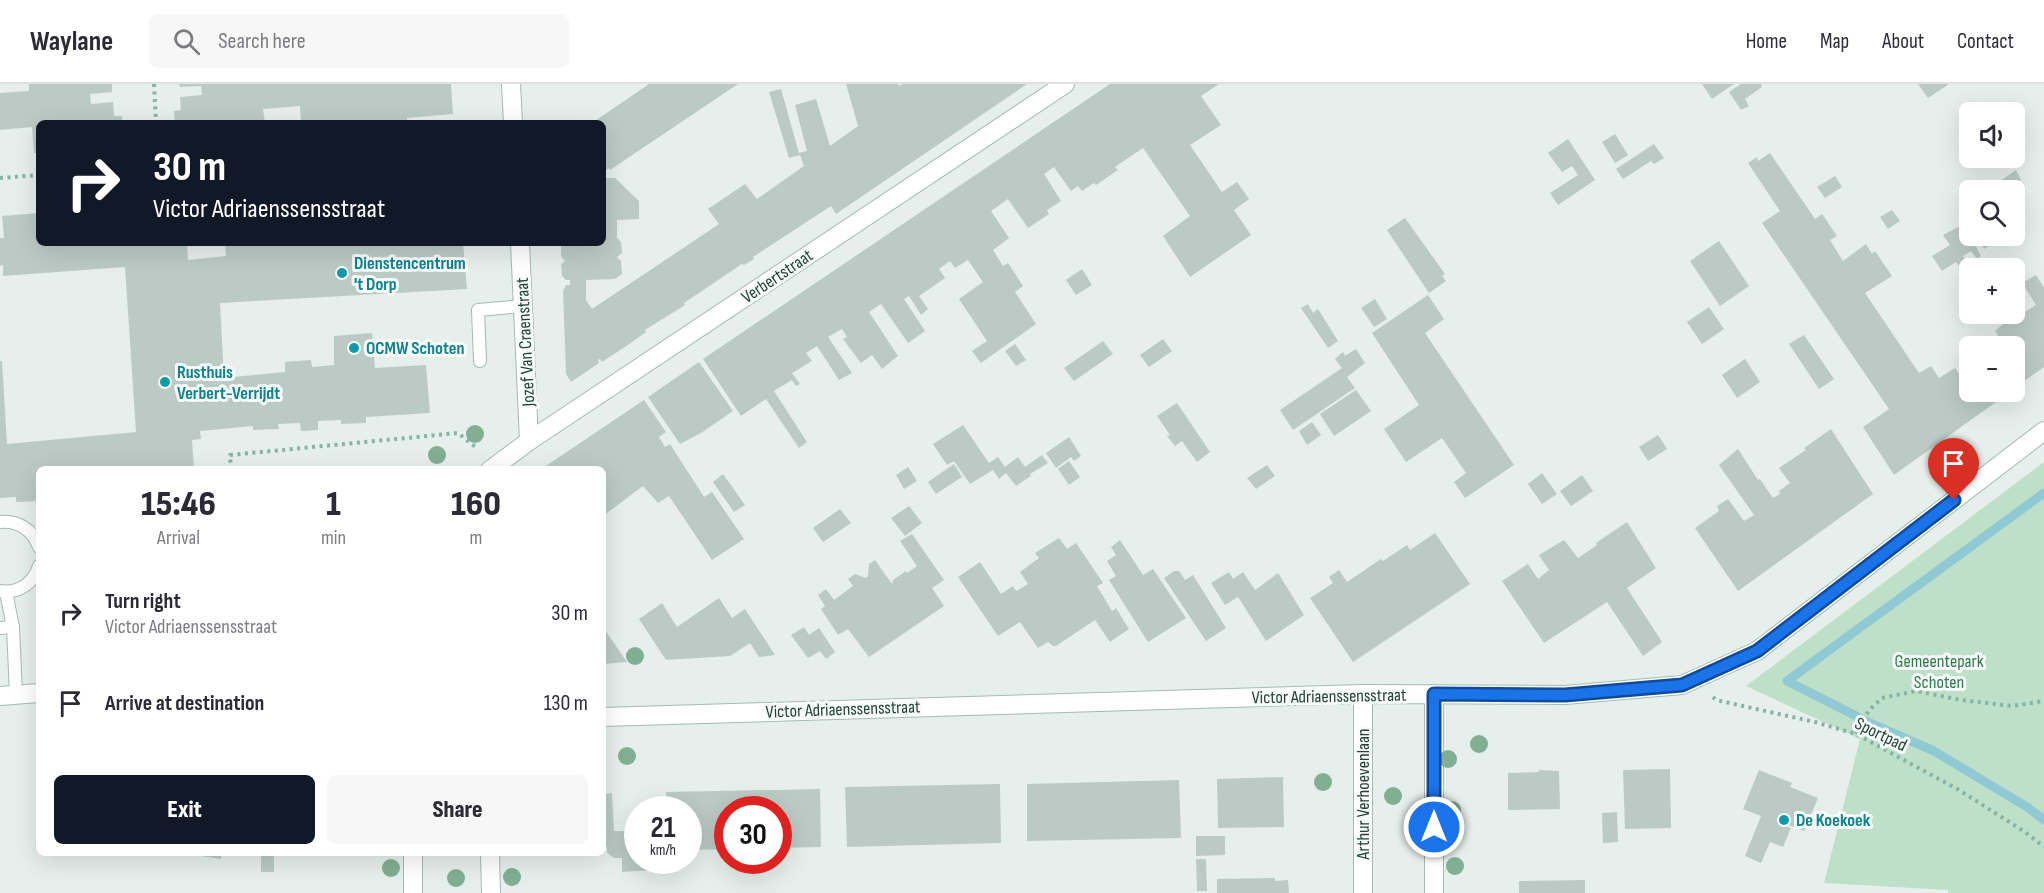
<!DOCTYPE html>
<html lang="en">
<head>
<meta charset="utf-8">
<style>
	:root { --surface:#fff; --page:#f7f7f7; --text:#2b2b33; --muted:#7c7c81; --line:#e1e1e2; --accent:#111827 }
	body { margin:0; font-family:"Sofia Sans Condensed",sans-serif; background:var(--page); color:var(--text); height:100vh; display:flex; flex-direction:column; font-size:22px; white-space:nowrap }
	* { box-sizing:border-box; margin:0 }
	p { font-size:20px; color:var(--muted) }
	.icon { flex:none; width:33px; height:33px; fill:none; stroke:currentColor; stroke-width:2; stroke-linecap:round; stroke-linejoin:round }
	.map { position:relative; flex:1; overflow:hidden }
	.panel { position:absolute; left:36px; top:382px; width:570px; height:390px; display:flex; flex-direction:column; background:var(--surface); border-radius:9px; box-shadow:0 6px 24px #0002 }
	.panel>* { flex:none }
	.banner { position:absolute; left:36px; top:36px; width:570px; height:126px; border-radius:9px; box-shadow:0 6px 24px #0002; background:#111827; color:#fff; overflow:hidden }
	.tools { position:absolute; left:1959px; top:18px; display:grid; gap:12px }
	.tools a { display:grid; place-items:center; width:66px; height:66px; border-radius:9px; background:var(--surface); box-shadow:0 6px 24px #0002; font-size:30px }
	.speed { position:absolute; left:624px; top:712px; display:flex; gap:12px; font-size:30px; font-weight:700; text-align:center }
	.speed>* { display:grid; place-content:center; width:78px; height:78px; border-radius:50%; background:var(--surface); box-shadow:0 6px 24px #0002; line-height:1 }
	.speed small { font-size:15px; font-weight:400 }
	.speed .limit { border:9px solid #d22; background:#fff; color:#111 }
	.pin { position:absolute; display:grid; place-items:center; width:51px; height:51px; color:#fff; margin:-62px -26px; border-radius:50% 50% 50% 0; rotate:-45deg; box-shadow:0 0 6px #0007 }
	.pin .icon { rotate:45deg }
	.me { position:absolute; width:66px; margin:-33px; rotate:0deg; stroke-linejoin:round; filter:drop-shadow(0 0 4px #0008) }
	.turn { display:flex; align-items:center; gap:21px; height:126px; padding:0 18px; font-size:27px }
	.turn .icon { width:78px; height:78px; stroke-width:2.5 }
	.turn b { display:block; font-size:42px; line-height:51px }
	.eta { display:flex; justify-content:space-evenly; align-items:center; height:102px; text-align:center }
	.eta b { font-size:36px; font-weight:800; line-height:42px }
	.primary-button { display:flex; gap:12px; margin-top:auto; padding:12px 18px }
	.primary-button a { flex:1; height:69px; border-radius:9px; background:var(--accent); color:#fff; font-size:24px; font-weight:800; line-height:69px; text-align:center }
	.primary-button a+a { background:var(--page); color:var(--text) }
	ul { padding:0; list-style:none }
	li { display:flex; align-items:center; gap:18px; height:90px; padding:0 18px }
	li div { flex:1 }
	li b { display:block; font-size:22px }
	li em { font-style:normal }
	header { display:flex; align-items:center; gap:36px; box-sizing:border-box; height:84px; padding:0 30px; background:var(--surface); border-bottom:2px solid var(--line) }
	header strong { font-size:28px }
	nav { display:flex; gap:33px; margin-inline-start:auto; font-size:21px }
	.search { width:420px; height:54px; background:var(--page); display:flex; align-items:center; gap:15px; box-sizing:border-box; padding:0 21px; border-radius:9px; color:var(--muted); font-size:22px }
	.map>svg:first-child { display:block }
</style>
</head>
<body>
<header>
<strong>Waylane</strong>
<div class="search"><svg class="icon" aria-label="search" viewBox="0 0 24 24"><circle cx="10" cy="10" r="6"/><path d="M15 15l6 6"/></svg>Search here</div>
<nav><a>Home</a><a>Map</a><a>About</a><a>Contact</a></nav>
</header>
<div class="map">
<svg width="2044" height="809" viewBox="0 0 2044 809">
	<rect width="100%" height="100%" fill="#e6efeb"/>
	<path fill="#bfe0c8" d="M2044,378V809H1948V806L1824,799L1860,655L1746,602Z"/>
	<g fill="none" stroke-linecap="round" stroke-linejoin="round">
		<path stroke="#8ec9d4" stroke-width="9" d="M2044,409L1787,597L1872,640L1934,667L2027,723L2044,736"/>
	</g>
	<g fill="#bbcac4">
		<path d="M29,0H112V8L90,10L91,20L113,18L114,32H122V39H39V69H34L32,43L0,46V9L29,7Z"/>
		<path d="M179,0H451L453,30L407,34V39H301L300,22L263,25L265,39H175L174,27L181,26L180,13L202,11L201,2L180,3Z"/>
		<path d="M649,0H738L610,86L609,84L603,88V39H592Z"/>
		<path d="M846,0H898L899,2L902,0H1027L836,130L831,122L753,173L754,175L744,181L742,180L684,219L685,221L645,246L646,248L628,261L602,278L600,275L598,276L599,279L571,298L566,290L563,207L566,201H570V196H566L562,192L561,180L565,177L561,172V161L562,159H603V94H615L639,117V135L617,136V154L621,158L622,169L617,173L621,177L622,190L615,195L586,196V216L592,225L719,140L708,125L745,100L757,115L804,82L800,71L789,74L769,8L781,5L799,69L807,67L795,21L816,15L830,62L858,42Z"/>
		<path d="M1110,0H1219L1201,12L1221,41L1190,61L1222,108L1237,98L1249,115L1234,126L1251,151L1190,193L1163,152L1190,132L1143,64L1115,83L1118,86L1096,101L1094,99L1082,107L1078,102L1071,107L1054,83L1044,90L1061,117L1047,126L1049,130L1028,144L1008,115L991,127L1009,154L993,166L1003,182L1008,179L1023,202L1015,208L1036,240L981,279L972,267L987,257L959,215L983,198L968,176L955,184L950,177L939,185L945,194L919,212L928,225L921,231L909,212L904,215L925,247L908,259L881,220L869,228L898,272L882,285L872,271L861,279L843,255L847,253L842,245L828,253L852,289L839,296L817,262L806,269L812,277L792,289L800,300L796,302L792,296L774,307L807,358L799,364L766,315L741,332L703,275Z"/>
		<path d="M1702,0H1734L1712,15Z"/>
		<path d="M1741,0H1761L1762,3L1745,15L1749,22L1741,26L1729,8Z"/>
		<path d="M1918,0H1949L1928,14Z"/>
		<path d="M1615,50L1628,71L1615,79L1602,58Z"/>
		<path d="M1568,55L1595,96L1558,121L1550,109L1578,91L1572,82L1562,88L1548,69Z"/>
		<path d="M1654,60L1664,74L1654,80L1651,77L1623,95L1616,85Z"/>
		<path d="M1770,69L1815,135L1822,130L1837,152L1830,156L1843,177L1866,160L1872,170L1875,167L1892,192L1865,209L1919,289L1931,282L1939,294L1955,284L1960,291L1970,284V308H2010L1894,391L1863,343L1889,325L1762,139L1780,127L1748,79L1757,73L1758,77Z"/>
		<path d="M2016,86L2021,96L2017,99L2025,110L2014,118V106H1987Z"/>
		<path d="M1835,92L1842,103L1825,114L1817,103Z"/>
		<path d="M1892,126L1900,137L1888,145L1880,133Z"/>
		<path d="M39,129V159H187L188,176L226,172L225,159H463L467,205L220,219L224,294L285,288V278L311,276L312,283L334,281V252L372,249L375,284L426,281L430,329L366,333V339L341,340V336L318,337V346L301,347L300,339L278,340L279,345L253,346V342L200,347L201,355L192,356L194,386H39V417L16,418V413L0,414V277H2L7,360L136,348L125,183L3,192V181L0,182V154H4L2,132Z"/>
		<path d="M1405,134L1445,190L1442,192L1446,197L1429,209L1387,146Z"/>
		<path d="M1964,140L1981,172L1977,175L1971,167L1963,172L1971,184L1970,190L1966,193L1956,178L1942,187L1932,172L1950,161L1943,151Z"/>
		<path d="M1977,152H2003L1984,165Z"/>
		<path d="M1719,157L1749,202L1720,222L1690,177Z"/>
		<path d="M1082,185L1092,201L1076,211L1066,196Z"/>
		<path d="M2036,191L2044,204V283L2014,304V262H1987L1998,251L1995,247L2003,240L2001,237L2012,230H2014L2019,224L2023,229L2036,221L2022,199Z"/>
		<path d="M1428,211L1444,235L1425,249L1514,381L1465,414L1454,398L1466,389L1442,354L1406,378L1384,345L1419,321L1372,249Z"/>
		<path d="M1375,215L1387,235L1374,243L1361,224Z"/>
		<path d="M1308,220L1313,229L1318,225L1338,257L1328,264L1301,224Z"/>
		<path d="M1709,223L1724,245L1702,260L1687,238Z"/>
		<path d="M1804,251L1834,295L1819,305L1789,260Z"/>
		<path d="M1163,255L1172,267L1149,283L1140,271Z"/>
		<path d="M1103,257L1113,270L1074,297L1064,284Z"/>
		<path d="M1015,260L1026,276L1016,282L1005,267Z"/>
		<path d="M1356,265L1365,279L1347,293L1355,304L1293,346L1280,326L1342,284L1335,275L1343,268L1345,272Z"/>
		<path d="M1745,275L1760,298L1737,314L1722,291Z"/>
		<path d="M699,278L733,327L701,349L680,360L648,313Z"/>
		<path d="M1356,306L1371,327L1334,352L1320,330Z"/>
		<path d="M644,316L666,348L659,353L665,363L670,360L704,413L712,408L744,455L712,476L669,412L658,419L643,402L603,432V386H540Z"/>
		<path d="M1177,319L1210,368L1197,378L1182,357L1175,362L1167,352L1170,351L1157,332Z"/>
		<path d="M1312,338L1321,351L1307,361L1299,347Z"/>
		<path d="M963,341L989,379L998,373L1005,383L1018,373L1025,383L1042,371L1048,379L1030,390L1031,392L1016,402L1006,389L999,395L993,386L970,400L954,377L947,381L933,360Z"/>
		<path d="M1831,345L1873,410L1738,507L1695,444L1719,427L1717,422L1728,415L1744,437L1754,431L1719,381L1738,365L1758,396L1760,395L1773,414L1780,410L1779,407L1790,399L1779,384L1806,366L1804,364Z"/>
		<path d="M1658,351L1667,365L1648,377L1639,363Z"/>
		<path d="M1069,353L1081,372L1074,377L1071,373L1056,384L1046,369Z"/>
		<path d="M1069,377L1080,393L1069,401L1058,385Z"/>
		<path d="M954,380L962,393L936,410L928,398Z"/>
		<path d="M1267,381L1275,392L1256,405L1247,394Z"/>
		<path d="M908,383L917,397L904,405L896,391Z"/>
		<path d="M1542,389L1557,410L1542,420L1528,400Z"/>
		<path d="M723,390L745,421L734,428L713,398Z"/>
		<path d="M1582,391L1593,407L1571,422L1560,407Z"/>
		<path d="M909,422L922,439L905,452L891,434Z"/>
		<path d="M840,425L851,439L823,458L813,444Z"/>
		<path d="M1627,438L1656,484L1627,504L1662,558L1643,572L1607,518L1544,559L1502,497L1528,480L1538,495L1549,486L1539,471L1564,456L1578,474L1597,461L1596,459Z"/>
		<path d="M1435,449L1470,500L1353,578L1310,514L1333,499L1329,493L1339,486L1347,498L1381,475L1383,477L1407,461L1410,466Z"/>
		<path d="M912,450L944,496L932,504L944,522L869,573L848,545L838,551L821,525L825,522L818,511L826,505L834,516L853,502L848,495L855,490L866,494L868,492L869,480L875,476L892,500L893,496L906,487L907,489L917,482L900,457Z"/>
		<path d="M1059,454L1067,465L1076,459L1103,499L1097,502L1112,527L1116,524L1129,545L1110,558L1095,536L1056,562H1053L1048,558L1038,564L1020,538L998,552L958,493L980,478L1001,510L1013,502L1016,507L1028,500L1020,488L1039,474L1035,469Z"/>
		<path d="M1120,456L1143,491L1153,485L1186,534L1148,558L1109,496L1116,492L1107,477L1116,471L1111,463Z"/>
		<path d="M1174,487H1179L1185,496L1193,491L1226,544L1206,557L1164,494Z"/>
		<path d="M1229,488L1233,495L1243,488L1255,506L1278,489L1304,531L1266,557L1238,513L1225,521L1211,499Z"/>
		<path d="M719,514L732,534L745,525L775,571L759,573L750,559L730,572L666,576L639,535L662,519L677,543Z"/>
		<path d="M603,543L627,578L603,580Z"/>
		<path d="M804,543L809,551L819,544L835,568L826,575L820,567L808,574L791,551Z"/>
		<path d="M1670,685L1671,744L1625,745L1623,686Z"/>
		<path d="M1539,686L1559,687L1560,725L1508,726V689L1539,688Z"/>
		<path d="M1759,686L1792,699L1790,703L1818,714L1804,747L1784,739L1783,741L1791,744L1783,763L1770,758L1761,779L1745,772L1761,732L1743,725Z"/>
		<path d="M1283,693L1284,743L1218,744L1217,695Z"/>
		<path d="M1179,696L1181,754L1027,757V700Z"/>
		<path d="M1000,700L1001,759L847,763L845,703Z"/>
		<path d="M820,705L821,763L778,764V726H728V765L688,766V726H667L666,708Z"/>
		<path d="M612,709L614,747H626L630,751L631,758L638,757V777H655V786L622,788V774H614L607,769V763H603V710Z"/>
		<path d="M1617,728L1618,758L1603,759L1602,729Z"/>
		<path d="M1196,752H1225V771L1196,772Z"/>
		<path d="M188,770H221V775Z"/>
		<rect x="261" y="770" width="13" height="18"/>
		<path d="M1196,775H1206L1207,807H1197Z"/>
		<path d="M1275,794V797L1288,796L1289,809H1217V795Z"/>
		<path d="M1585,796V809H1519V797Z"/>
	</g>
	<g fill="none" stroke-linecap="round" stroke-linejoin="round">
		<defs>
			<g id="lane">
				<path d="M480,277L478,226L523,222"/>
				<path d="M0,438C18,436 33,446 39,463"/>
				<path d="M0,507C18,510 34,499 39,482"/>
				<path d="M6,508L13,543"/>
				<path d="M0,544L13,543L16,611"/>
			</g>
			<g id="street">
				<path d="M511,0L513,39"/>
				<path d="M520,159L529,357"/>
				<path d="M1363,610V809"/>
				<path d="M1434,610V809"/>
				<path d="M413,770V809"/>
				<path d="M490,770L491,809"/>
			</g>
			<g id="secondary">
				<path d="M490,386L529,357L1065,0"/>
				<path d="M0,612L39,609"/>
				<path d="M603,633L1363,610L1565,611L1682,601L1757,567L2044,347"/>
			</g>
		</defs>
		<use href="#lane" stroke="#a8b8b2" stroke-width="14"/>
		<use href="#street" stroke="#a8b8b2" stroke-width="20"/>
		<use href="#secondary" stroke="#a4bbb3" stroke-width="20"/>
		<g stroke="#86b3a5" stroke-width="4" stroke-dasharray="3 4.5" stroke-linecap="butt">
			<path d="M154,0L156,39"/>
			<path d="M0,94L39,91"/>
			<path d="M231,386L230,371L458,349L478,365"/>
			<path d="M1713,613L1716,616L1815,638L1856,650L1959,706L2025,748L2044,763"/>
			<path d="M1856,650L1869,626L1882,614L1916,607L1961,616L2012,622L2044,617"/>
		</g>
		<use href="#lane" stroke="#fff" stroke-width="12"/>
		<use href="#street" stroke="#fff" stroke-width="18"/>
		<use href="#secondary" stroke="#fff" stroke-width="18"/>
	</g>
	<g fill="#80af93">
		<circle cx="475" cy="350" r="9"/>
		<circle cx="437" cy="371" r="9"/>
		<circle cx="635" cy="572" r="9"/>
		<circle cx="1479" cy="660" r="9"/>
		<circle cx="627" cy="672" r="9"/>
		<circle cx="1448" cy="675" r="9"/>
		<circle cx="1323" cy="698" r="9"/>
		<circle cx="1393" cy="712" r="9"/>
		<circle cx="1452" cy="726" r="9"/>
		<circle cx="1455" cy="782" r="9"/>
		<circle cx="391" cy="784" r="9"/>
		<circle cx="512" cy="793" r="9"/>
		<circle cx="456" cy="794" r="9"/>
	</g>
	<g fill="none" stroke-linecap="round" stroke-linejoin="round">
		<defs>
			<path id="route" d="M1434,743V610L1565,611L1682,601L1757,567L1954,416"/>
		</defs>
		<use href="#route" stroke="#114b97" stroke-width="15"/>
		<use href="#route" stroke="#1a73e8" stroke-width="10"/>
	</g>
	<g fill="#0f9aa8" stroke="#f7fbf9" stroke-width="2">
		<circle cx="342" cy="189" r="6"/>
		<circle cx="354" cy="264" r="6"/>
		<circle cx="165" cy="298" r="6"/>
		<circle cx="1784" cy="736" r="6"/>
	</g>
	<g text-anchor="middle" stroke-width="6" stroke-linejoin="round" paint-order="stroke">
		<g font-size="18" font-weight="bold" fill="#0d838f" stroke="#f7fbf9" text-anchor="start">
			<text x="354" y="185">Dienstencentrum<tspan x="354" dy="21">'t Dorp</tspan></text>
			<text x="366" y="270">OCMW Schoten</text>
			<text x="177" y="294">Rusthuis<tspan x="177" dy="21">Verbert-Verrijdt</tspan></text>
			<text x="1796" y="742">De Koekoek</text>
		</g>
		<g font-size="18" fill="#24423a" stroke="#f7fbf9">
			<text transform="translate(777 192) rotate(-34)" y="6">Verbertstraat</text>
			<text transform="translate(525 258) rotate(-93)" y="6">Jozef Van Craenstraat</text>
			<text transform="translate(1329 612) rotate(-1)" y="6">Victor Adriaenssensstraat</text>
			<text transform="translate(843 625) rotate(-2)" y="6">Victor Adriaenssensstraat</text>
			<text transform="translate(1881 650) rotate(26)" y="6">Sportpad</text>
			<text transform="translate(1363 710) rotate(-90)" y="6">Arthur Verhoevenlaan</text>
		</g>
		<g font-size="18" fill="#2d7a4b" stroke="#f7fbf9">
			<text x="1939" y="583">Gemeentepark<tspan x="1939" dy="21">Schoten</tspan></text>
		</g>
	</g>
</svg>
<div class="tools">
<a><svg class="icon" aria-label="sound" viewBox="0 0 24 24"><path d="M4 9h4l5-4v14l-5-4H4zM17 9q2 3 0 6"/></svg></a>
<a><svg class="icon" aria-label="search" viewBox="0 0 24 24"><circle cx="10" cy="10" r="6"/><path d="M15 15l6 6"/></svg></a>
<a>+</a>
<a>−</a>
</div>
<div class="speed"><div>21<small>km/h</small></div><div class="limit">30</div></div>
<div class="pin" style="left:1954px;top:416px;background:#d93025"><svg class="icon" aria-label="arrive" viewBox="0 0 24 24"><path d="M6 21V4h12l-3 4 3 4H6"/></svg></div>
<svg class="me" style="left:1434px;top:743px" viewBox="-20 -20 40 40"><circle r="17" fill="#1a73e8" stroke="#fff" stroke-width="3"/><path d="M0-11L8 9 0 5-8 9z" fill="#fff"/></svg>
<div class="banner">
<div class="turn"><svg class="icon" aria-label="right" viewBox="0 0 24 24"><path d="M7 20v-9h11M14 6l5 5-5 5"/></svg><div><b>30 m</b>Victor Adriaenssensstraat</div></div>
</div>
<section class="panel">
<div class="eta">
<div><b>15:46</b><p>Arrival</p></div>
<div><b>1</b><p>min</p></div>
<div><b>160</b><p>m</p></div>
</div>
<ul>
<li><svg class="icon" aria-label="right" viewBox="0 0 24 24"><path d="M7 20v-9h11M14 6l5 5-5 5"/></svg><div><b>Turn right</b><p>Victor Adriaenssensstraat</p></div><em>30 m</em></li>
<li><svg class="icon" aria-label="arrive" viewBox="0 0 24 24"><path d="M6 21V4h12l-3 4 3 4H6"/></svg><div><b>Arrive at destination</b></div><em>130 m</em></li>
</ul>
<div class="primary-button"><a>Exit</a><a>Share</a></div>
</section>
</div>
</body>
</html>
